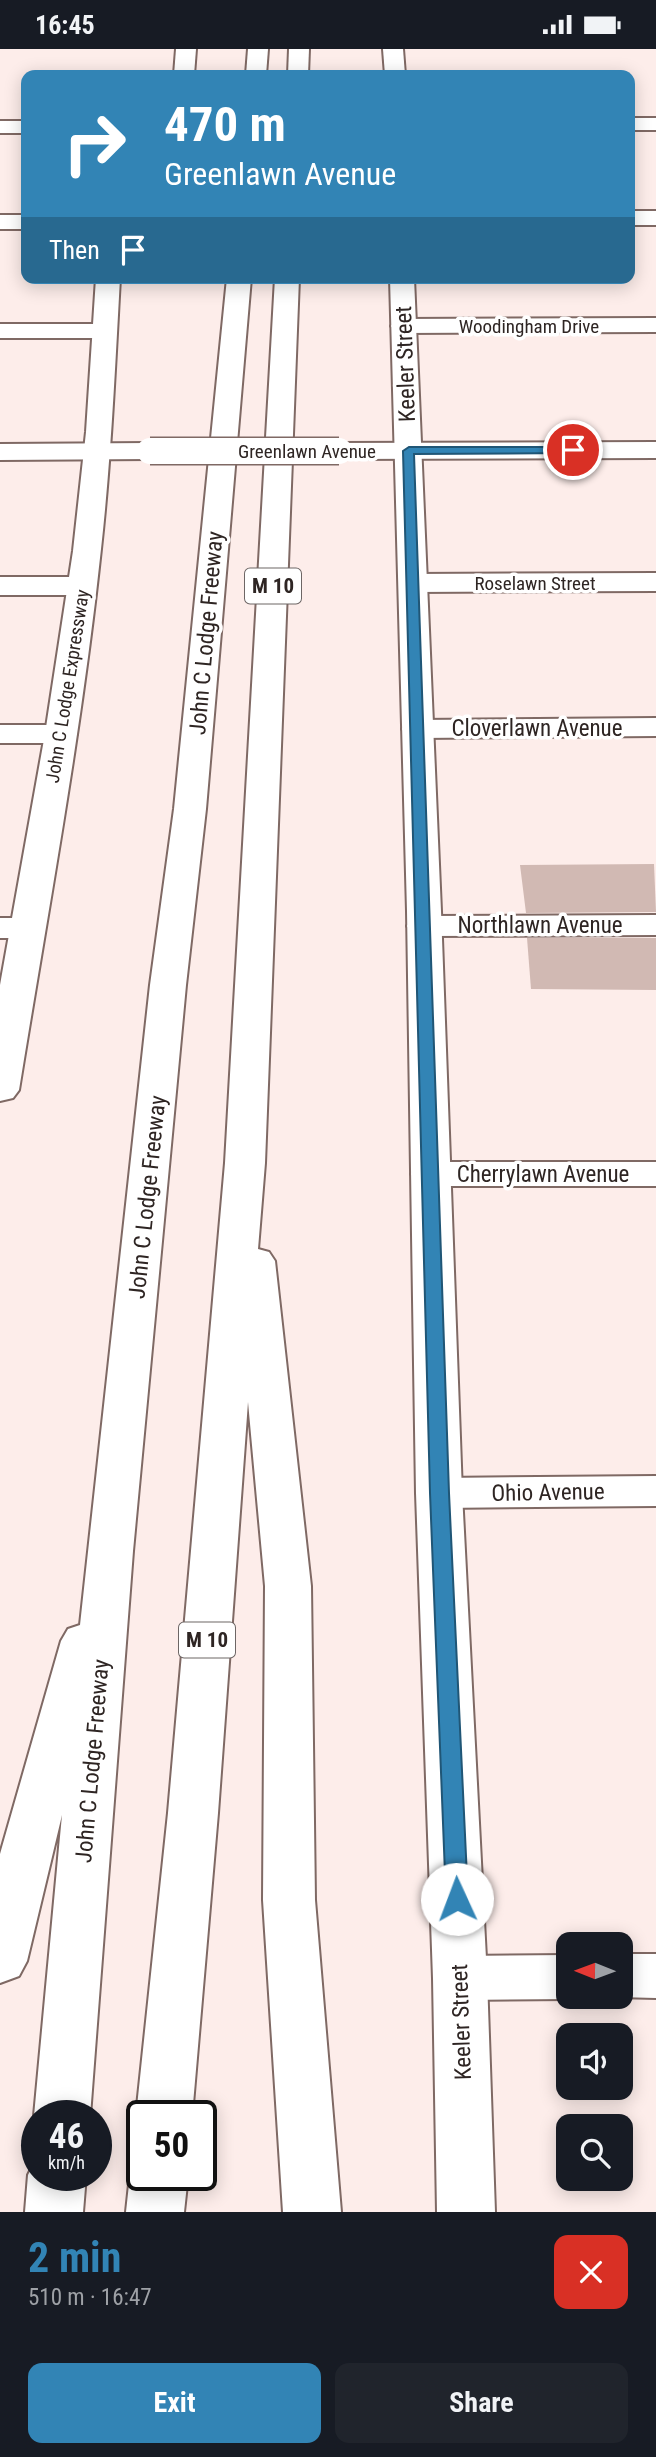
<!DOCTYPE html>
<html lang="en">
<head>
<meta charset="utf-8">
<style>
	:root { --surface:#171b24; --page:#20242c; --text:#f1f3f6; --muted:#9ea1a6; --accent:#3284b5 }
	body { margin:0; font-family:"Roboto Condensed",sans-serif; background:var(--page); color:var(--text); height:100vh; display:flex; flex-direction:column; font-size:26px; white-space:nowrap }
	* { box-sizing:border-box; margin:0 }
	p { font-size:23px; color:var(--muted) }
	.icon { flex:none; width:38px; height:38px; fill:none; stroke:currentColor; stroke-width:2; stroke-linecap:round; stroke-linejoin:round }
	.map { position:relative; height:2163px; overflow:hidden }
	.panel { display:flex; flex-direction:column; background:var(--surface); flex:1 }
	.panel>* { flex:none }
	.hud { position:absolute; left:21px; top:21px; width:614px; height:214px; border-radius:14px; box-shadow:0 4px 18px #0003; background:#3284b5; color:#fff; overflow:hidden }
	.needle { width:46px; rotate:271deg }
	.controls { position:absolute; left:556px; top:1883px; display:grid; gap:14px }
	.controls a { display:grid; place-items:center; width:77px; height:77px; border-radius:14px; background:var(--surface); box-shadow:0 4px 18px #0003; font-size:35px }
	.speed { position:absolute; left:21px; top:2051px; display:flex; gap:14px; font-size:35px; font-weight:700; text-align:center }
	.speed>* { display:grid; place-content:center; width:91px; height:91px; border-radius:50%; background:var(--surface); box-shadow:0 4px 18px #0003; line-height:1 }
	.speed small { font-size:18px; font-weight:400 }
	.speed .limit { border:4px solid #111; border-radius:10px; background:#fff; color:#111 }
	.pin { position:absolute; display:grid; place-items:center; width:60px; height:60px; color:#fff; margin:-30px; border:4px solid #fff; border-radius:50%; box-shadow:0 2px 7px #0007 }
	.me { position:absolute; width:77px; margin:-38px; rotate:358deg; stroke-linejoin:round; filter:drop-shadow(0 0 5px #0008) }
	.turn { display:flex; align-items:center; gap:24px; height:147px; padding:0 28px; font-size:32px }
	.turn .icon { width:91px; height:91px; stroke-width:2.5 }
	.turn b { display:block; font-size:49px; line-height:60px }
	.then { display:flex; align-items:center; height:66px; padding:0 28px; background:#0003; gap:14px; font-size:26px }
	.round { display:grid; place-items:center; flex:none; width:74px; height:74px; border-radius:14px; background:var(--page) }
	.head { display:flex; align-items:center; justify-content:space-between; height:119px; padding:0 28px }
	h1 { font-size:42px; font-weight:700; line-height:52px; color:var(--accent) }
	.cta { display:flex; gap:14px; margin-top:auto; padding:14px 28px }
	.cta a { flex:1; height:80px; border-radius:14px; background:var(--accent); color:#fff; font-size:28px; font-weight:700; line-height:80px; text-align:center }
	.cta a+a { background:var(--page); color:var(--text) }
	.status { display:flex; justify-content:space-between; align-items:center; height:49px; padding:0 35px; background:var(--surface); direction:ltr }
	.status svg { height:19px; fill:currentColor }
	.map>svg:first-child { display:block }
</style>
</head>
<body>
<div class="status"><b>16:45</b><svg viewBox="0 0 49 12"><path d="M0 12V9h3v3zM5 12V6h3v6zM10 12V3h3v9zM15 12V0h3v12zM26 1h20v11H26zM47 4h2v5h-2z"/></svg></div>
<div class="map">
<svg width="656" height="2163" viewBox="0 0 656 2163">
	<rect width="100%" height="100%" fill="#fdedea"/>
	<g fill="#d1b9b3">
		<path d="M654,815L656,863L526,864L520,816Z"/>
		<path d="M527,889H656V941L531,940Z"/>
	</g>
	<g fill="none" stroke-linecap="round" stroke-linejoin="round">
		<defs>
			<g id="minor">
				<rect x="630" y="69" width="26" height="12"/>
				<rect x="0" y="72" width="26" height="12"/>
				<rect x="630" y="162" width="26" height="14"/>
				<rect x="0" y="166" width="26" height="14"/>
				<path d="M656,269V283L403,284L395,282L391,277L395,272L403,270Z"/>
				<path d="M0,275H104L113,277L116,282L113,287L104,289H0Z"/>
				<path d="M656,524V542L413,543L403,540L399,534L403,528L413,525Z"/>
				<path d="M0,528H82L92,531L96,537L92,543L82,546H0Z"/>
				<path d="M656,669V687L418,689L407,687L402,680L407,673L418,671Z"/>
				<path d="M0,676H61L72,678L77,685L72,692L61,694H0Z"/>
				<path d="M656,866V886L424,887L412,884L407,877L412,870L424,867Z"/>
				<path d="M0,869H28L40,872L45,879L40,886L28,889H0Z"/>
				<path d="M431,1113H656V1137H431L417,1133L411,1125L417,1117Z"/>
				<path d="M656,1427V1457L439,1459L423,1455L416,1444L423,1433L439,1429Z"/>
				<path d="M621,1905H656V1949L617,1948H621Z"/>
				<path d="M569,1906V1948H576L569,1950L460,1951L441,1945L433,1929L441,1913L460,1907Z"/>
			</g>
			<g id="tertiary">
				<path d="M656,393V409L339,410L330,408L326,402L330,396L339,394Z"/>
				<path d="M150,394L159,396L163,402L159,408L150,410L0,411V395Z"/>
			</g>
			<g id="secondary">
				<path d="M176,0H196L194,26H174Z"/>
				<path d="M383,0H403L405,26H385Z"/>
				<path d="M96,229H120C115,320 111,410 101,500C82,681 48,861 19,1041L13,1049L0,1052V936L45,685L73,502L86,383Z"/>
				<path d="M390,229H414L441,862L462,1444L487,1929L495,2163H437L433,1929L416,1444L407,862Z"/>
			</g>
			<g id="motorway">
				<path d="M248,0H268L266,26H246Z"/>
				<path d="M289,0H309L308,26H288Z"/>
				<path d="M227,229H251L206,760L186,936L133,1502L90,2067H37V2073L34,2067L62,1766L27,1912L19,1927L0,1934V1805L61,1592L68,1580L80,1576L150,936L174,760Z"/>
				<path d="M275,229H299L265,1114L258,1200L269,1203L275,1212L311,1537L315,1851L341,2163H283L263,1851L265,1537L248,1353L218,1764L192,2067H142V2079L136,2067L168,1764L225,1114Z"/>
				<path d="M142,2107V2126H188L184,2163H126L130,2126Z"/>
				<path d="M37,2108V2126H86L83,2163H25L28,2126Z"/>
			</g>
		</defs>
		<use href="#minor" stroke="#7f6964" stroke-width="4"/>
		<use href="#tertiary" stroke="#7f6964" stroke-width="4"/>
		<use href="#secondary" stroke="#7f6964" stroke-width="4"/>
		<use href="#motorway" stroke="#7f6964" stroke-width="4"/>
		<use href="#minor" fill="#fff" fill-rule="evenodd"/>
		<use href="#tertiary" fill="#fff" fill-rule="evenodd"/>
		<use href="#secondary" fill="#fff" fill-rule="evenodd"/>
		<use href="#motorway" fill="#fff" fill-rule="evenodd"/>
		<defs>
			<path id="tertiary-bridge" d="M150,402H339"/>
		</defs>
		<use href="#tertiary-bridge" stroke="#7f6964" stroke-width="29" stroke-linecap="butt"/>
		<use href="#tertiary-bridge" stroke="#fff" stroke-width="26"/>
	</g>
	<path fill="#3284b5" stroke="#205676" stroke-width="2" d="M409,398H573L579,401L573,404L414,405L449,1444L468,1850L464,1856L457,1859L449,1856L446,1850L430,1444L403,402Z"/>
	<g text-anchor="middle" stroke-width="7" stroke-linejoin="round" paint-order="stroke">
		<g font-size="19" fill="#2e2523" stroke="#fff">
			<text x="529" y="284">Woodingham Drive</text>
			<text x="307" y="409">Greenlawn Avenue</text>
			<text x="535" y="541">Roselawn Street</text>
			<text transform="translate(67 637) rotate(-81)" y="7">John C Lodge Expressway</text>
		</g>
		<g fill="#fff" stroke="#6d6665" stroke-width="2">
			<rect x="245" y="519.5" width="56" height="35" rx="5"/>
			<rect x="179" y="1573.5" width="56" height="35" rx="5"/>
		</g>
		<g font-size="21" font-weight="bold" fill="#2e2523">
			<text x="273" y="544">M 10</text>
			<text x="207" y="1598">M 10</text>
		</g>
		<g font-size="23" fill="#2e2523" stroke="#fff">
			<text transform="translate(405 315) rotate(-92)" y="8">Keeler Street</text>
			<text transform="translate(206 584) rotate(-85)" y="8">John C Lodge Freeway</text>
			<text x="537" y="687">Cloverlawn Avenue</text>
			<text x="540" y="884">Northlawn Avenue</text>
			<text x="543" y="1133">Cherrylawn Avenue</text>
			<text transform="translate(147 1148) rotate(-84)" y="8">John C Lodge Freeway</text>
			<text transform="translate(548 1443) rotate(-1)" y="8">Ohio Avenue</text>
			<text transform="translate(92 1712) rotate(-85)" y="8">John C Lodge Freeway</text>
			<text transform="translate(461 1973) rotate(-92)" y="8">Keeler Street</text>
		</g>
	</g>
</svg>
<div class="controls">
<a><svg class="needle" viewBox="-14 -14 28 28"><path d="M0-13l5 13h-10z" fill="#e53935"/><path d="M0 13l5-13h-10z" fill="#9ea1a6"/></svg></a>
<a><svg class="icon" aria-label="sound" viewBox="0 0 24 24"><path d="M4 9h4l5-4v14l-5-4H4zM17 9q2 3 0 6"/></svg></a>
<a><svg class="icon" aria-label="search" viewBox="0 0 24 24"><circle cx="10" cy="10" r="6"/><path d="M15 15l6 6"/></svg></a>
</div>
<div class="speed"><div>46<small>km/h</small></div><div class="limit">50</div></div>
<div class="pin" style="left:573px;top:401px;background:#d93025"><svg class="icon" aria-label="arrive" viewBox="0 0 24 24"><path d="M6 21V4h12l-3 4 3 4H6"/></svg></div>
<svg class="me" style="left:457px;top:1850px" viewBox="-20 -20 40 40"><circle r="19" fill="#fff"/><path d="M0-13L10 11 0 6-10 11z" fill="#3284b5"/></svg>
<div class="hud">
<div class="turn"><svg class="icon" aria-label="right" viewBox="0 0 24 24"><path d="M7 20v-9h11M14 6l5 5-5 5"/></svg><div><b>470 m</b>Greenlawn Avenue</div></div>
<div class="then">Then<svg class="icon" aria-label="arrive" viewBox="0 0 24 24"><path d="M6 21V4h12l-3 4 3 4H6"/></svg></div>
</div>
</div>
<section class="panel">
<div class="head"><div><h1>2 min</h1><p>510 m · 16:47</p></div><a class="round" style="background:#d93025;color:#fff"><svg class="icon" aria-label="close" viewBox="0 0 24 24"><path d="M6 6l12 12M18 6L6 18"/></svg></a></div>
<div class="cta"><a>Exit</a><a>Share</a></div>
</section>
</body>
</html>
